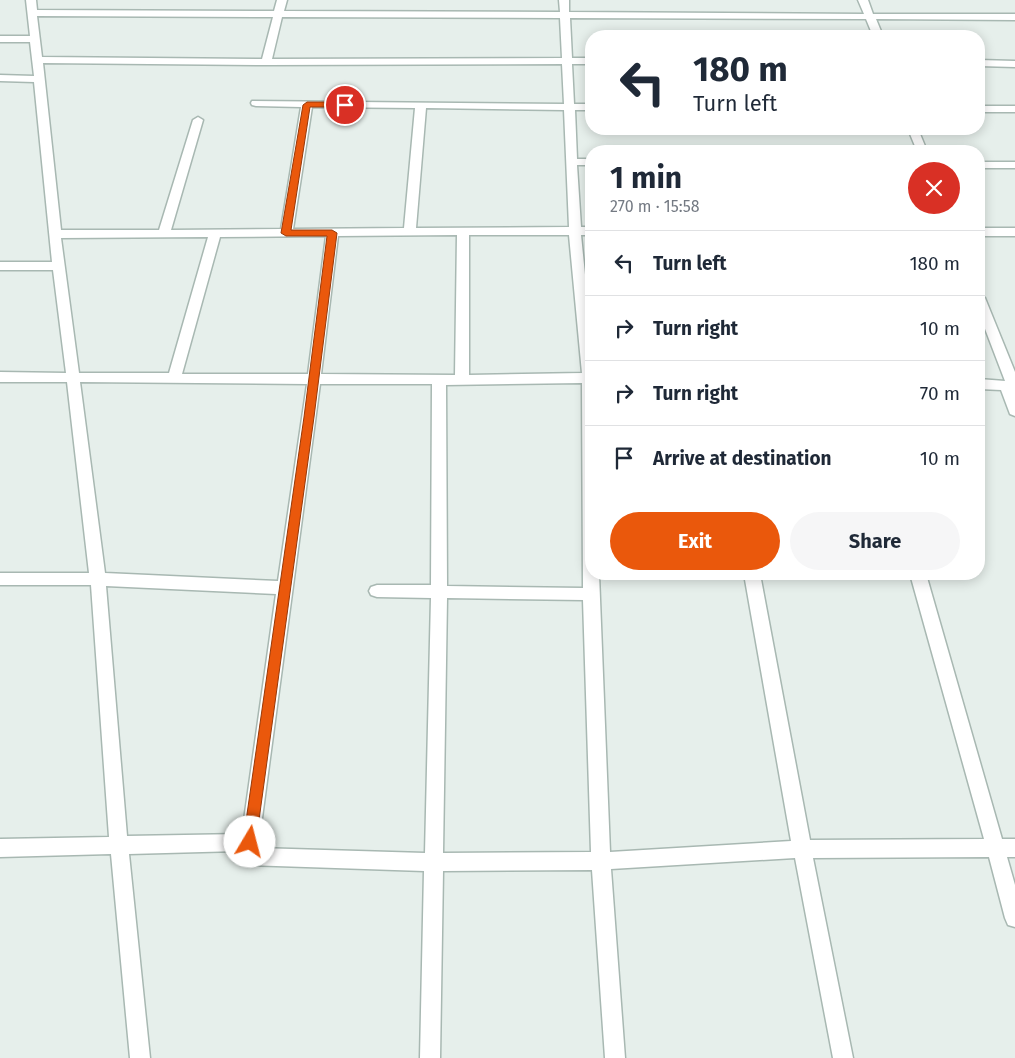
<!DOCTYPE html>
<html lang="en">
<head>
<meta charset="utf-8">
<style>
	:root { --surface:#fff; --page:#f6f6f7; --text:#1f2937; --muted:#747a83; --line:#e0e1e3; --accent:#ea580c }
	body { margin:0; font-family:"Fira Sans",sans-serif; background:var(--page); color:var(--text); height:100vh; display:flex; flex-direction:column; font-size:19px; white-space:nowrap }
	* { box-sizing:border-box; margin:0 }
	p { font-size:16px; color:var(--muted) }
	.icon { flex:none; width:28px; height:28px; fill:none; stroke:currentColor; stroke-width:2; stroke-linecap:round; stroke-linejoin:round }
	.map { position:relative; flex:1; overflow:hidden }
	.details { position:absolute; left:585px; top:145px; width:400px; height:435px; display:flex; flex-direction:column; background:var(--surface); border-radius:20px; box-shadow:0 2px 12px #0003 }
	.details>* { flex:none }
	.banner { position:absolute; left:585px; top:30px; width:400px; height:105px; border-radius:20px; box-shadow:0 2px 12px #0003; background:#fff; color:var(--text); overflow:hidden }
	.pin { position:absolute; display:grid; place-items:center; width:42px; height:42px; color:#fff; margin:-21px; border:2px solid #fff; border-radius:50%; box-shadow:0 1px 5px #0007 }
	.me { position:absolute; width:55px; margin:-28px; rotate:8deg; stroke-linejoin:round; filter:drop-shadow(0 0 4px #0008) }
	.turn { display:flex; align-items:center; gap:18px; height:105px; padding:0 25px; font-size:22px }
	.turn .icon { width:65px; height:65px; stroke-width:2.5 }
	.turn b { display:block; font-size:35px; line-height:42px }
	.round { display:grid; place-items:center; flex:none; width:52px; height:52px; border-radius:26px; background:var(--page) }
	.headline { display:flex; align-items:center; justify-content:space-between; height:85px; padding:0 25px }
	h1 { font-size:30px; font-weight:700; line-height:38px }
	.primary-button { display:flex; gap:10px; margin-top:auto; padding:10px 25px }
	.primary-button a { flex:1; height:58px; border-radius:30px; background:var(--accent); color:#fff; font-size:20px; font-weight:700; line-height:58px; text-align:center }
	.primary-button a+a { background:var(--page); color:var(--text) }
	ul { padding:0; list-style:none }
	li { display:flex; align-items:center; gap:15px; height:65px; padding:0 25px; border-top:1px solid var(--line) }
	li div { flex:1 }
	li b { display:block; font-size:19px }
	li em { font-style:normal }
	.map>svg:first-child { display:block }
</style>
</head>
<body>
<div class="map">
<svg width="1015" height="1058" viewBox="0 0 1015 1058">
	<rect width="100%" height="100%" fill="#e6efeb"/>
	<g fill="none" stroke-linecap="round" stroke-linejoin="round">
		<defs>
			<g id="minor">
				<path d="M26,0H36L37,10L274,11L277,0H287L284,11L560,12L559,0H569V12L864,14L858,0H868L873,14H1015V20L876,19L883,36H873L866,19L570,18L572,58H591V64H572L574,104H591V110H575L577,159H591V165H577L581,227H591V235H581L591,334V574H599L610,852L791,841L744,574H760L810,840L984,839L910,574H926L1002,839H1015V857H1007L1015,885V927L1008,925L1005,918L989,857L813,858L853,1058H833L795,858L611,869L625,1058H605L592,870L443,871L440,1058H420L424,871L248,865L241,862L239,856V851L129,854L150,1058H130L111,854L0,857V839L109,837L91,585H0V573H89L67,382H0V372L66,373L53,270H0V262H52L34,82L0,81V75L34,76L30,42H0V36H30ZM37,16L273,17L262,59L42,57ZM282,17L560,18L562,58L272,59ZM43,63L266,65L562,64L564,104L252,101L251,103L252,105L256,106L301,107L281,229L171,230L203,120L198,117L193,120L159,230H61ZM312,107L415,108L404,228L293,229ZM426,108L564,110L569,227L416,228ZM457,235L455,375L321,374L338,236ZM469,235H569L582,373L469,375ZM326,236L308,374H182L220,237ZM208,237L169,373H79L61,238ZM80,382L307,384L278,581L105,573ZM582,383L583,588L447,586L446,385ZM320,384H432L431,585H377L371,587L369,591L371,595L377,597L431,598L425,853L258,848ZM106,586L276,594L242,834L127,836ZM447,598L583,600L591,852L443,853Z"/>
				<path d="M979,60L1015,61V67L979,66Z"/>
				<rect x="979" y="106" width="36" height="6"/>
				<path d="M908,129H918L927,151H917Z"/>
				<rect x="979" y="162" width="36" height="6"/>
				<rect x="979" y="228" width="36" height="8"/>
				<path d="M979,294L985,298L1015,372V416L1010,414L1001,390L979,389V379L1005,381L979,313Z"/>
			</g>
		</defs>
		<use href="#minor" stroke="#a8b8b2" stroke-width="3"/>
		<use href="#minor" fill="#fff" fill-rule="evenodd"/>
	</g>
	<path fill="#ea580c" stroke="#983908" d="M307,102H345L349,105L345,107H310L291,230H332L337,233L314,417L256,842L254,847L250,849L245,847L243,842L304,417L327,236H286L281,233L303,105Z"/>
</svg>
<div class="pin" style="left:345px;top:105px;background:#d93025"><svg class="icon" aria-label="arrive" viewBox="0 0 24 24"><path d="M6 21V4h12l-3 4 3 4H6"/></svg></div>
<svg class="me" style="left:250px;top:842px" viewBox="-20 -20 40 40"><circle r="19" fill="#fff"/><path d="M0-13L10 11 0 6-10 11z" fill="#ea580c"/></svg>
<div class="banner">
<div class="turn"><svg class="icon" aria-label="left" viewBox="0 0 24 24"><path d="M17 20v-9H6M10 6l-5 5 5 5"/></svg><div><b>180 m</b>Turn left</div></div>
</div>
<section class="details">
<div class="headline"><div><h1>1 min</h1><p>270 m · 15:58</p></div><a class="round" style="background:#d93025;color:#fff"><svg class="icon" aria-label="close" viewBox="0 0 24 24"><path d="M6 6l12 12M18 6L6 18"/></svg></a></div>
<ul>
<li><svg class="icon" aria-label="left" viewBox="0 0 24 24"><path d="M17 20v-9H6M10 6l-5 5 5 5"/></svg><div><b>Turn left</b></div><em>180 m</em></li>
<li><svg class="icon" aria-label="right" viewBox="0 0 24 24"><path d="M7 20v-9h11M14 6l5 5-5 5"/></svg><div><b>Turn right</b></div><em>10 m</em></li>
<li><svg class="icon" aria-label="right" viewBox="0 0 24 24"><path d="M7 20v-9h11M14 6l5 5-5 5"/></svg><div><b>Turn right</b></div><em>70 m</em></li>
<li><svg class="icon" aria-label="arrive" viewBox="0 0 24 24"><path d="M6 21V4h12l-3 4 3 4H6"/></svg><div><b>Arrive at destination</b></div><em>10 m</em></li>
</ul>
<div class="primary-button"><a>Exit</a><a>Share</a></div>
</section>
</div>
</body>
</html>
